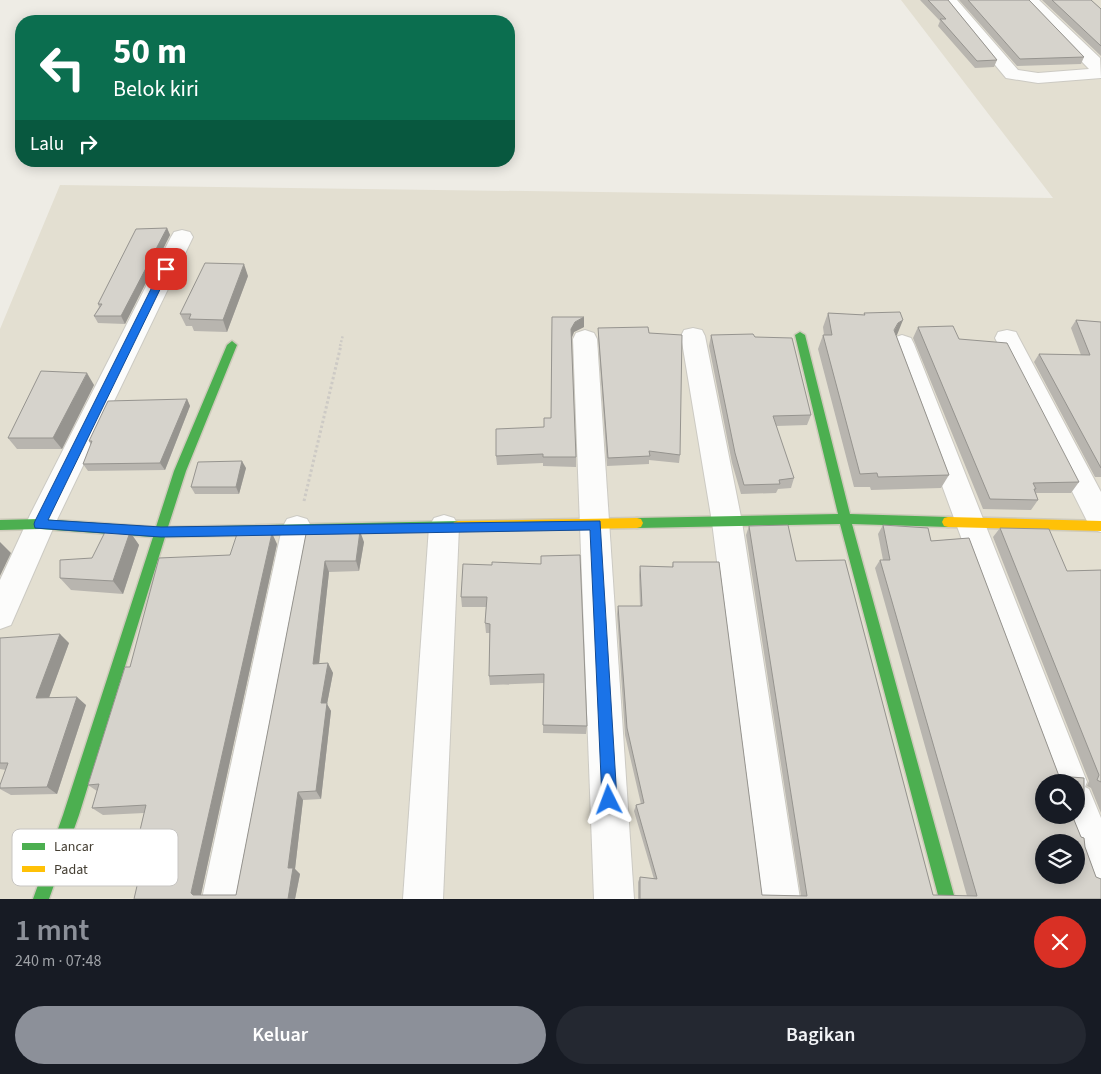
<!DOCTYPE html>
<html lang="id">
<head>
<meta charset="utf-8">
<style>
	:root { --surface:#171b24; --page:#242831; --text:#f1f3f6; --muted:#9ea1a6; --accent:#8c9099 }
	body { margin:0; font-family:"Source Sans 3",sans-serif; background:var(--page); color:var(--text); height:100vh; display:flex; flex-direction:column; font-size:19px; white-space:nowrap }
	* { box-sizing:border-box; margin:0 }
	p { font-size:16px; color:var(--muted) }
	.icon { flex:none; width:28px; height:28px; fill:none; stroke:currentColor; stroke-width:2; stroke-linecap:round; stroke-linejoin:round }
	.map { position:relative; height:899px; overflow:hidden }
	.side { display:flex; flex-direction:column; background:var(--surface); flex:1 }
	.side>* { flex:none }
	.top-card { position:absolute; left:15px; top:15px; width:500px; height:152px; border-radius:20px; box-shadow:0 2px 12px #0003; background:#0b6e4f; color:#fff; overflow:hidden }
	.controls { position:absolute; left:1035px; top:774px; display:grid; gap:10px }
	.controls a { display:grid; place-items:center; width:50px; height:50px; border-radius:50%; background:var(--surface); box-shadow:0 2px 12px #0003; font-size:25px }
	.pin { position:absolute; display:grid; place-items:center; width:42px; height:42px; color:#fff; margin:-21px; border-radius:10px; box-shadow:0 2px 8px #0006 }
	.me { position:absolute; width:55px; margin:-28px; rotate:357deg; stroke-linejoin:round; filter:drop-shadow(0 0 4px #0008) }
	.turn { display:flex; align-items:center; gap:18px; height:105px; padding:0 15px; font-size:22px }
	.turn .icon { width:65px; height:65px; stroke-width:2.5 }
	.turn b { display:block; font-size:35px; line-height:42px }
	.then { display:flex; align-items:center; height:48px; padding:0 15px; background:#0003; gap:10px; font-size:19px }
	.round { display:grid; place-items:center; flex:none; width:52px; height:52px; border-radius:26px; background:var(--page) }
	.overview { display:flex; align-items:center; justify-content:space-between; height:85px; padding:0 15px }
	h1 { font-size:30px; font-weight:600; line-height:38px; color:var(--accent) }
	.primary-button { display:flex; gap:10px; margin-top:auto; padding:10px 15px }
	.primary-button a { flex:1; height:58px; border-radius:30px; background:var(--accent); color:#fff; font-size:20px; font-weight:600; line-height:58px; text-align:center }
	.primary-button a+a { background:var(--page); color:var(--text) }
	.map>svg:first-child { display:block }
</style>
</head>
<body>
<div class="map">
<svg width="1101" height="899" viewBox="0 0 1101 899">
	<rect width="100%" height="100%" fill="#eeece5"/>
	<path fill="#e3dfd1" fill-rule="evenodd" d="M901,0H1101V899H0V329L60,185L1053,198ZM1044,782H1076V815H1044ZM1044,842H1076V875H1044Z"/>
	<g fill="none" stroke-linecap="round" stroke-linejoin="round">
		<defs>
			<g id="street">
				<path d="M941,0H957L1018,70L1038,73L1089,69L1022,0H1039L1100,58L1101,78L1038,83L1006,78Z"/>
				<path d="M182,230L190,232L193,237L55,524L11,625L0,629V580L30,515L171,237L174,232Z"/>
				<path d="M693,328L702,330L705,336L742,522L800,899H760L712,522L681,336L684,330Z"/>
				<path d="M585,330L594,333L597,339L634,899H594L573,339L576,333Z"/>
				<path d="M1007,330L1016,332L1019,338L1101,492V532L1091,529L995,338L998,332Z"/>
				<path d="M902,335L911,338L914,344L1087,782L1085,787L1089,789L1101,818V886L1087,881L1076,852V842H1073L1062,815H1076V782H1051L890,344L893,338Z"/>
				<path d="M444,515L454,518L459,527L443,899H403L429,527L434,518Z"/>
				<path d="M297,516L307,519L312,528L242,899H202L282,528L287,519Z"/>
			</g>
			<g id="fast">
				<path d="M800,332L805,335L850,514L948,517L952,518L954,522L952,526L948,527L852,524L955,899H939L840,524L637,528L633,527L631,523L633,519L637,518L838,514L795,335Z"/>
				<path d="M232,341L237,345L186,471L168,527L458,521L462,522L464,526L462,530L458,531L165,537L79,815L49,899H33L63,815L153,537L40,529L0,530V520L40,519L156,527L174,471L227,345Z"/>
			</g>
			<g id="slow">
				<path d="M948,517L1101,521V531L948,527L944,526L942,522L944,518Z"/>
				<path d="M637,518L641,519L643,523L641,527L637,528L458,531L454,530L452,526L454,522L458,521Z"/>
			</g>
		</defs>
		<use href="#street" stroke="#cccac3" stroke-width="2"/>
		<use href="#fast" stroke="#cecabb" stroke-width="3"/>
		<use href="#slow" stroke="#cecabb" stroke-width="3"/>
		<path stroke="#cdcac5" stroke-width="2.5" stroke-dasharray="2 2" stroke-linecap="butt" d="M340,346L343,335"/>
		<path stroke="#cdcac5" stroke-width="3" stroke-dasharray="2.5 2.5" stroke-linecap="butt" d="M304,501L341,345"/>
		<use href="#street" fill="#fcfcfb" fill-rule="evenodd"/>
		<use href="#fast" fill="#4caf50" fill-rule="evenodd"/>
		<use href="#slow" fill="#ffc107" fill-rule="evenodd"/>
	</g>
	<g fill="#b8b5af" fill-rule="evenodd">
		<path d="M920,0H948L997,60L994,67L975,68L938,26L940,21Z"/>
		<path d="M959,0H1029L1084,57L1081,64L1017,66Z"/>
		<path d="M1042,0H1091L1101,9V56Z"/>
		<path d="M167,228L170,235L125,324L98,323L94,316L99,307L98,304Z"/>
		<path d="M248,276L227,332L194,331L192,326H186L180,314Z"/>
		<path d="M828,313L864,315V313L897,335H896L949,475L941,488L871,490L870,487H854L818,349L823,335H824L823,327Z"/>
		<path d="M552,317L584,327L574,332L572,338L576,457V467L543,466V463L497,465L496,456L544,427L551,418Z"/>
		<path d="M1076,320L1101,322V477H1095L1034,362L1039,354L1081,355L1071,328Z"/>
		<path d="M918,327L959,339L1079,482L1071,493H1036L1038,500L1031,510L983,509L913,338Z"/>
		<path d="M598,328L649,333L680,455L679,463L649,460V464L607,466L598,336Z"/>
		<path d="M711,335L755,337L811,415L807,425L776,426L794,478L791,488L778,489L776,493L741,494L732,463L709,346Z"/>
		<path d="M94,385L62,449H17L8,438Z"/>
		<path d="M187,399L190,406L165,470L88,471L83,464L91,445L89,441Z"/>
		<path d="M246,468L239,494H195L191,487Z"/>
		<path d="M788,525L796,561L845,560L933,895L967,896L875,568L880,560H883L878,534L883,525L928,528L931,541L969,538L1059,776L1084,778V807L1076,812V782H1044V815H1072L1081,837L1084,838L1085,847L1096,877L1101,879V899H638V882L640,877L654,879L634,811L636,805L641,804L625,735L617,614L618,606H640L639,575L640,566L672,567L673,562H719L762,895L801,896L746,535L749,526ZM1044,842H1076V875H1044Z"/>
		<path d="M1000,528L1067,571L1101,570V813L1091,788L1087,786L1089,781L993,537Z"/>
		<path d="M130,532L139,545L123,594L71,590L60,578L92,558Z"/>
		<path d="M306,534L364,542L359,571L329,572L319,664L328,663L333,673L327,704L331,711L321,799L303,800L295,869L300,874L295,899H134L141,870L132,864L144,813L103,815L92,808L97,791L88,785L130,667L230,555L277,544L201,895H236Z"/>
		<path d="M463,564L587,726L586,734L543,733L544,683L490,685L489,676L490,633H486L485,623L486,607H462L461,597Z"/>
		<path d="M0,638L69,643L49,697L86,705L57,794L11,795L0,789V785L6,770L0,769Z"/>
	</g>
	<g fill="#96948f">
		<path d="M167,228L170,235L125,324L121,316Z"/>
		<path d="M244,264L248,276L227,332L223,320Z"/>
		<path d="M584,317V327L574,332L571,339V329L575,322Z"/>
		<path d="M903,320L897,335L891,337L898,323Z"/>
		<path d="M87,373L94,385L62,449L53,438Z"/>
		<path d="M187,399L190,406L165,470L160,463Z"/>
		<path d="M242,461L246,468L239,494L236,487Z"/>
		<path d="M360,531L364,542L359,571L356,561Z"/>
		<path d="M130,532L139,545L123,594L113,581Z"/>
		<path d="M272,533L277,544L200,899L193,895L191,893Z"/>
		<path d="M0,542L11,553L0,576Z"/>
		<path d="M325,561L329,572L318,673L313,664Z"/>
		<path d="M60,634L69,643L46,706L36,698Z"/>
		<path d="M328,663L333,673L327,704L331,711L321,799L316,791L321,703Z"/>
		<path d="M77,697L86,705L57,794L47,787Z"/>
		<path d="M298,792L303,800L295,869L300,874L295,899H288V868Z"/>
	</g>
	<g fill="#d6d3cc" stroke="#96948f" fill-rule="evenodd">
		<path d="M928,0H948L997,60L977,61L940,19H946Z"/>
		<path d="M968,0H1029L1084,57L1020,59Z"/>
		<path d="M1052,0H1091L1101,9V46Z"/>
		<path d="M167,228L121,316H94L102,304H98L136,229Z"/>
		<path d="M205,263L244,264L223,320L189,319L191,314H180Z"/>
		<path d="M900,312L903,320L898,323L894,330L949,475L878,477L877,473L860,474L823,335H832L828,313L865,315L864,313Z"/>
		<path d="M552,317H584L575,322L571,329L576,457H543V454L496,456V429L544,427V418H551Z"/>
		<path d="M1076,320L1101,322V468L1039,354L1090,355Z"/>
		<path d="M953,326L959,339L1007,343L1079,482L1033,483L1036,489H1034L1038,500L990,499L918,327Z"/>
		<path d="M648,327L649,333L682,335L680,455L649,451L650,456L608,458L598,328Z"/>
		<path d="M753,334L755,337L792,338L811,415L773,416L794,478L779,480L780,484L744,485L735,453L711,335Z"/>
		<path d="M41,371L87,373L53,438H8Z"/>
		<path d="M187,399L160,463L83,464L92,441H89L108,401Z"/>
		<path d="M242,461L236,487H191L198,462Z"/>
		<path d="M788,525L796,561L845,560L933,895L977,896L880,560H890L883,525L928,528L931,541L969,538L1059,776L1084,778V807H1076V782H1044V815H1072L1081,837L1084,838L1085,847L1096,877L1101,879V899H640V877L657,879L636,805L644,803L627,728L618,606H642L640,566L673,567V562H719L762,895L807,896L749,526ZM1044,842H1076V875H1044Z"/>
		<path d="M1000,528L1049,529L1067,571L1101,570V782L1097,780L1099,775Z"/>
		<path d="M106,530L130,532L113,581L60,578V560L92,558Z"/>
		<path d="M360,531L356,561H325L313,664L328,663L321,703H327L316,791L298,792L288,868H293L288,899H134L142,864H132L146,805L92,808L99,784L88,785L125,667H130L159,558L230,555L237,534L272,533L191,893L193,895H236L306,534Z"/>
		<path d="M580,555L587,726L543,725L544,674L489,676L490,624L485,623L487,597H461L463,564L492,565V562L541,564V556Z"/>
		<path d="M60,634L36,698L77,697L47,787L0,788V785L8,763H0V638Z"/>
	</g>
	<path fill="#1a73e8" stroke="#114b97" d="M166,266L170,269L48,520L161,527L600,521L617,800L615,806L609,808L604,806L602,800L590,530L161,537L35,528L34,524L35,521L161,269Z"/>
	<rect x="12" y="829" width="166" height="57" rx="8" fill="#fff" stroke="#c7c5c2" stroke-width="1"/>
	<rect x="22" y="843" width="23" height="7" fill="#4caf50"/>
	<rect x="22" y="866" width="23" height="6" fill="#ffc107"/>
	<g font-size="14" fill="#443e32">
		<text x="54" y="851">Lancar</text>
		<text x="54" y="874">Padat</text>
	</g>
</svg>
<div class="controls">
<a><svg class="icon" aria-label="search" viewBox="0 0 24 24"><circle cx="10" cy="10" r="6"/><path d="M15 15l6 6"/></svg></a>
<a><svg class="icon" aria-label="layers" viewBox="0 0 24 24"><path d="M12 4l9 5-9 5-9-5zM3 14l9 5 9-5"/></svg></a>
</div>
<div class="pin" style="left:166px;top:269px;background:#d93025"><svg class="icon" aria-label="arrive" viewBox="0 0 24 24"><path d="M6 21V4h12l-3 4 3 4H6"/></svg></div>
<svg class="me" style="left:609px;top:800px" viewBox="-20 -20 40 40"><path d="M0-17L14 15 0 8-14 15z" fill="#1a73e8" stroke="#fff" stroke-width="4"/></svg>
<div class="top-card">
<div class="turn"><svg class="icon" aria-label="left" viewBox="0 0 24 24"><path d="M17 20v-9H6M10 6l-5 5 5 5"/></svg><div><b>50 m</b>Belok kiri</div></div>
<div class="then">Lalu<svg class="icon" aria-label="right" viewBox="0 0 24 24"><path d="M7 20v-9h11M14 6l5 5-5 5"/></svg></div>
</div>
</div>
<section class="side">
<div class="overview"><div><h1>1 mnt</h1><p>240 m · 07:48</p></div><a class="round" style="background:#d93025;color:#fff"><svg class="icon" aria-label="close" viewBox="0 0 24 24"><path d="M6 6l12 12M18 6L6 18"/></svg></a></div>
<div class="primary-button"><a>Keluar</a><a>Bagikan</a></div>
</section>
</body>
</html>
